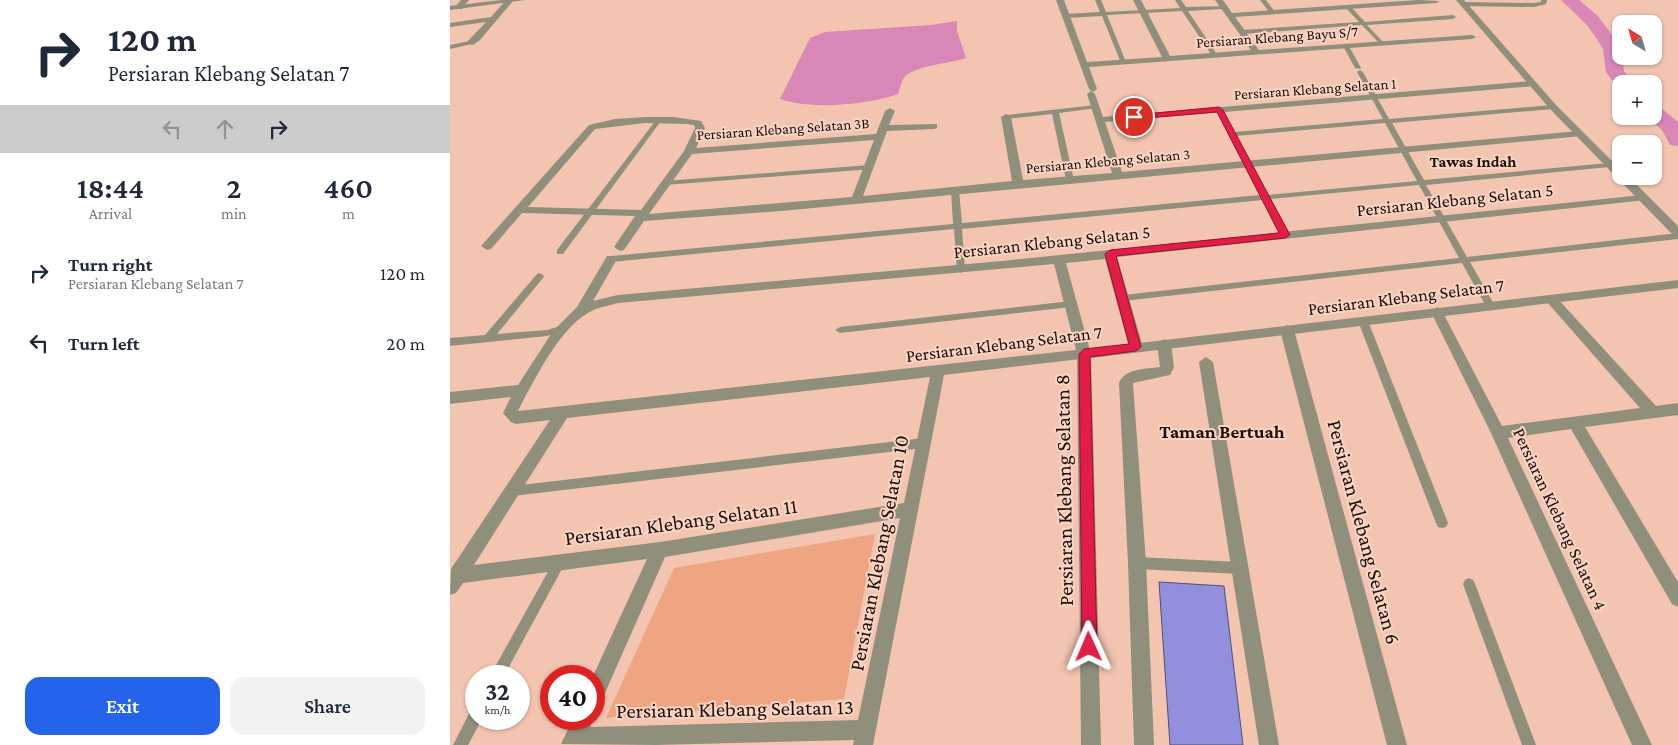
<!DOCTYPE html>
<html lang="en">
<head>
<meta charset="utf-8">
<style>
	:root { --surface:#fff; --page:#f2f2f3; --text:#1f2937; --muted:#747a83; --accent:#2563eb }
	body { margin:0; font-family:"Crimson Pro",serif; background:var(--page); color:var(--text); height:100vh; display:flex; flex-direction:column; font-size:19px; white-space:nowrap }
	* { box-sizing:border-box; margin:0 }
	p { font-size:16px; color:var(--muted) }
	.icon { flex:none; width:28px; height:28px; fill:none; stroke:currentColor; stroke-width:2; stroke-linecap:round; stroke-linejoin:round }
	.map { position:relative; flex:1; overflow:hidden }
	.panel { display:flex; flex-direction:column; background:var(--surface); width:450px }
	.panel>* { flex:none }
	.hud { background:#fff; color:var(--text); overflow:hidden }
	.needle { width:32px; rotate:323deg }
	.controls { position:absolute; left:1162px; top:15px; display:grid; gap:10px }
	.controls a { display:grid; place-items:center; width:50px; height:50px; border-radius:10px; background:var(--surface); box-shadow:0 1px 4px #0004; font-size:25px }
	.speed { position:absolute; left:15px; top:665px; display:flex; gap:10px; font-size:25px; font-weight:700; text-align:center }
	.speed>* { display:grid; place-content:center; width:65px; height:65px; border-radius:50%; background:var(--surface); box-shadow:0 1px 4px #0004; line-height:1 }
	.speed small { font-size:12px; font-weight:400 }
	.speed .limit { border:8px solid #d22; background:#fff; color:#111 }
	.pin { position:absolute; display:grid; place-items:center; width:42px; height:42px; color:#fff; margin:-21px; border:2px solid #fff; border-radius:50%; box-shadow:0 1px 5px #0007 }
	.me { position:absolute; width:55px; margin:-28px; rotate:359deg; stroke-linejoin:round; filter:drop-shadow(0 0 4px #0008) }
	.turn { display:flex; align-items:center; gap:18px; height:105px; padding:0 25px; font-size:22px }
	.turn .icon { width:65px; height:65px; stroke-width:2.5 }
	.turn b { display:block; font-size:35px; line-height:42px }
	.lanes { display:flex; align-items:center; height:48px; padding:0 25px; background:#0003; justify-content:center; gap:25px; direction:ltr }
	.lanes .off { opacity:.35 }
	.eta { display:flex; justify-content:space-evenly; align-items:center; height:85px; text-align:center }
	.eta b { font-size:30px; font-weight:600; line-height:35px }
	.action { display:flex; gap:10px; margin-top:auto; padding:10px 25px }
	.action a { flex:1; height:58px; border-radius:15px; background:var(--accent); color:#fff; font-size:20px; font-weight:600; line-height:58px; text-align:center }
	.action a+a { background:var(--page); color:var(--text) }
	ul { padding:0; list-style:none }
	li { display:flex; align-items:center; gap:15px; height:70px; padding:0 25px }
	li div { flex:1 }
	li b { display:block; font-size:19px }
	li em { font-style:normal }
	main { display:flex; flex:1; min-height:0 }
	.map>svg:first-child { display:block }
</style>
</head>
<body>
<main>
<section class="panel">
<div class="hud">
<div class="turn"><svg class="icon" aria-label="right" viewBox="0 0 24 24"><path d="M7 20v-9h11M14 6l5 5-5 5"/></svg><div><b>120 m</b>Persiaran Klebang Selatan 7</div></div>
<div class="lanes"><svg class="icon off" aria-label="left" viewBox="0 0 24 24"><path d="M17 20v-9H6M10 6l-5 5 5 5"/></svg><svg class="icon off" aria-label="ahead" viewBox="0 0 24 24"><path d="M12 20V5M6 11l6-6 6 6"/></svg><svg class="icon" aria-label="right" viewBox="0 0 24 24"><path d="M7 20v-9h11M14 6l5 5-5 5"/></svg></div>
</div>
<div class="eta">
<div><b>18:44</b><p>Arrival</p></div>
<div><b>2</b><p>min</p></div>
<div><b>460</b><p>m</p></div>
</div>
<ul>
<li><svg class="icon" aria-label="right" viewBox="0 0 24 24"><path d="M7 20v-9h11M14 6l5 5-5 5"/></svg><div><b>Turn right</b><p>Persiaran Klebang Selatan 7</p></div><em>120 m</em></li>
<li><svg class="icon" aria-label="left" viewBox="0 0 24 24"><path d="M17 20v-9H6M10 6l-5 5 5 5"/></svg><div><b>Turn left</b></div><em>20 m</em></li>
</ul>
<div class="action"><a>Exit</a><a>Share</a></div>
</section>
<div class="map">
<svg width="1228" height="745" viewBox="0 0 1228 745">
	<rect width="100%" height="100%" fill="#f3c5b1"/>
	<path fill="#efa482" d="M425,534L394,699L156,718L224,568Z"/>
	<path fill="#d887b6" d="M507,21V31L516,58C500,64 462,65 453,79C451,83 450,89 448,94C417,105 361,110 330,99L360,38L375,32L481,25Z"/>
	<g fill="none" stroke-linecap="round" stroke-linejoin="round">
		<g fill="#d887b6" fill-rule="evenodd">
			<path d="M1111,0H1129L1148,16L1162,35L1171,49L1174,71L1184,84H1171V89L1168,88L1156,72L1153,49L1145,36L1136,24Z"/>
			<path d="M1204,106L1211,108L1228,122V146L1220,145L1212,130L1197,116H1204Z"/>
		</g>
	</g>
	<path fill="#928fdd" stroke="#504f73" d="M709,582L774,586L793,745H720Z"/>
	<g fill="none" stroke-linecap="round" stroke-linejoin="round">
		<g fill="#8f8f7c" fill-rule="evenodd">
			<path d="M645,0H651L656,12L730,8L725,0H731L736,7L775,6V8L773,9L738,11L768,56L763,57L732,11L657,15L676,62L671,63L652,16L616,18L613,16L616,14L650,12Z"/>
			<path d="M810,0H816L825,12L824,13H820Z"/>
			<path d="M1091,0H1097L1096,4L1084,7L1013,6L1010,4L1013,2L1084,3L1091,2Z"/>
			<path d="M896,6H900L915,22L1003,15L1006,17L1003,19L917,25L935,44L932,46L912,25L792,34L789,32L792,30L909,22L896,8Z"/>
			<path d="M20,41L23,43L22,44L0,49V45Z"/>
			<path d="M896,44L899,46L911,68L910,69L905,68L893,46Z"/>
			<path d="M910,70L913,72L939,119L1103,105L1106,107L1103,109L942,123L974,180L1159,163L1163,165L1159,167L976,185L1017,257L1228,233V239L1020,262L1045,306L1040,309L1037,308L1012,263L673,301L668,298L673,295L1009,258L969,185L820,199L839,235L835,238L831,235L813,200L512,229L515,270L511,273L507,270L504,229L161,262L157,259L161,256L503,224L501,190L505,188L509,190L512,223L810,195L766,110L767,109H771L784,132L933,119L907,72ZM935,123L967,181L818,195L786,136Z"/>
			<path d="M645,105L648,107L647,108L609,113L624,180L620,182L616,180L602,114L556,119L553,117L556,115Z"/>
			<path d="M206,120L211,121L113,254H107V250Z"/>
			<path d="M419,165H422V169L215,185L211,183L215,181Z"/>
			<path d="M90,273L94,276L93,278L47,334L97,330L114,325L119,328L117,330L97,336L0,346V338L35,335L87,274Z"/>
			<path d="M621,301L626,304L621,307L390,333L385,330L390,327Z"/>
			<path d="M913,318L918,321L998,523L996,527L992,528L988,527L986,523L908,321Z"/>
			<path d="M474,438L478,440L479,443L478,446L474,448L62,496L58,495L56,491L58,487L62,486Z"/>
			<path d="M109,557L113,559L115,563L113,567L54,676H40L105,559Z"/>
			<path d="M687,557L790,562L794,564L796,568L794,572L790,574L687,569L683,567L681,563L683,559Z"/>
			<path d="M1019,578L1023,580L1025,584L1086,745H1072L1013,584L1015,580Z"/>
			<path d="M26,708V719H32L18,745H3L21,710Z"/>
		</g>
		<g fill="#8f8f7c" fill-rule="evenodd">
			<path d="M11,0H19L12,9H6L5,7Z"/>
			<path d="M56,0L63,1L30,40L23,45L16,43L36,22L0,27V23L41,17Z"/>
			<path d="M606,0H614L637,62L712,57L683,0H691L720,56L801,50L765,0H773L782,13L968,0L990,1L986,3L785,17L809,50L1022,35L1026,37L1022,39L639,67L647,89L643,92L639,89Z"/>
			<path d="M1083,81L1087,84L1086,86L655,122L672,172L1129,131L1132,132V136L331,211L194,221L174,250L170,251L164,247L185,216L72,213L41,249L37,250L31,246L139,125L165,119L195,117H224L251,121L255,128L246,148L426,134L435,111L440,108L445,111L439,125L487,124V128L484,129L437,131L413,196L562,181L551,117L556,114L561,117L573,180L662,173L637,94L641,91L645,94L653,117ZM195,123L237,124L244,125L245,128L234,151L191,210L78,207L145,129ZM424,140L402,197L199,214L242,154Z"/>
			<path d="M1192,195L1197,198L1196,200L667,257L693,347L686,352L679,347L655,259L616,263L641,354L639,358L494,375L423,745H403L404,740L206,745L111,744L123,719H143L140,727L408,720L450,518L215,557L151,702L144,705L143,676L197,559L13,583L6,593L0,595L1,569L100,420L66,424L61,422L53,413L61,397L0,404V392L68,385L103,331L127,307L157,256H165L167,259L143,301L168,295L552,261ZM604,264L626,350L68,411C83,382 109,329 138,313C147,307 158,306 168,303ZM480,377L454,503L210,542L24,565L117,418Z"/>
			<path d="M1101,295L1105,296L1206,406L1228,403V415L1135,427L1228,582V607L1222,604L1121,429L1058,438L1202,745H1182L1041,433L981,312L987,307L991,309L1052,426L1190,408L1097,302L1095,299Z"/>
			<path d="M837,325L844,330L957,745H937L830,330Z"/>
			<path d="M714,339L721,344L724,367L720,375L683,383L696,563L704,745H684L678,563L669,383C675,368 696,369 710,367L707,344Z"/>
			<path d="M756,357L763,362L829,745H809L749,362Z"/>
		</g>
		<g fill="#8f8f7c" fill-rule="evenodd">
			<path d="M51,0H75L0,10V6Z"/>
			<path d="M1006,0H1014L1106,105L1171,170V176H1178L1228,226V237L1224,236L1100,109Z"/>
			<path d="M1228,280V288L641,358L651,745H631L627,354L629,350Z"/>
		</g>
	</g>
	<path fill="#e11d48" stroke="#92132f" d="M769,107L773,110L840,235L835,238L666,256L691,347L686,351L640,357L647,647L645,653L639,655L634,653L632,647L629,354L634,349L679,344L655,254L660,250L829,233L767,112L684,119L680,117L684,115Z"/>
	<g text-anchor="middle" stroke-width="4" stroke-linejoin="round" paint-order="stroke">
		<g font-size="15" fill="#1d0e07" stroke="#fad4c4">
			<text transform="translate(827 37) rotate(-4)" y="5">Persiaran Klebang Bayu S/7</text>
			<text transform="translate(865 89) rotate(-4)" y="5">Persiaran Klebang Selatan 1</text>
			<text transform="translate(333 129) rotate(-4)" y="5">Persiaran Klebang Selatan 3B</text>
			<text transform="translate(658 161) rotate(-5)" y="5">Persiaran Klebang Selatan 3</text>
		</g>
		<g font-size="16" font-weight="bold" fill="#1d0e07" stroke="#fad4c4">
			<text x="1023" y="167">Tawas Indah</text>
		</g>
		<g font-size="18" fill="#1d0e07" stroke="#fad4c4">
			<text transform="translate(1005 200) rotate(-6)" y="6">Persiaran Klebang Selatan 5</text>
			<text transform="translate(602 242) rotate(-6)" y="6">Persiaran Klebang Selatan 5</text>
			<text transform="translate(956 297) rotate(-7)" y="6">Persiaran Klebang Selatan 7</text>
			<text transform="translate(554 344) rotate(-7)" y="6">Persiaran Klebang Selatan 7</text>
			<text transform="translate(1110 519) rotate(65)" y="6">Persiaran Klebang Selatan 4</text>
		</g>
		<g font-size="19" font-weight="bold" fill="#1d0e07" stroke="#fad4c4">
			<text x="772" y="438">Taman Bertuah</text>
		</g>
		<g font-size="21" fill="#1d0e07" stroke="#fad4c4">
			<text transform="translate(614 490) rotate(-91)" y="7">Persiaran Klebang Selatan 8</text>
			<text transform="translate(231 522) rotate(-8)" y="7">Persiaran Klebang Selatan 11</text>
			<text transform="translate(914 532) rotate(75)" y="7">Persiaran Klebang Selatan 6</text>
			<text transform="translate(429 553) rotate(-79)" y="7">Persiaran Klebang Selatan 10</text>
			<text transform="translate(285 709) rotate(-1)" y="7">Persiaran Klebang Selatan 13</text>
		</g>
	</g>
</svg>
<div class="controls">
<a><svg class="needle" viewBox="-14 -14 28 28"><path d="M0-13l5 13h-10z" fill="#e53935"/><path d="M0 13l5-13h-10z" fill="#747a83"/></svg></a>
<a>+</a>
<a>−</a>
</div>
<div class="speed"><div>32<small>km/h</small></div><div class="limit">40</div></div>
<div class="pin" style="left:684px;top:117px;background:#d93025"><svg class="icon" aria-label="arrive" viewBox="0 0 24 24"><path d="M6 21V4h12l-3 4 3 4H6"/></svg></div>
<svg class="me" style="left:639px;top:647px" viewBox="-20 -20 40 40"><path d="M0-17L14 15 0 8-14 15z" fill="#e11d48" stroke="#fff" stroke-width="4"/></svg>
</div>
</main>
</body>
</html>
